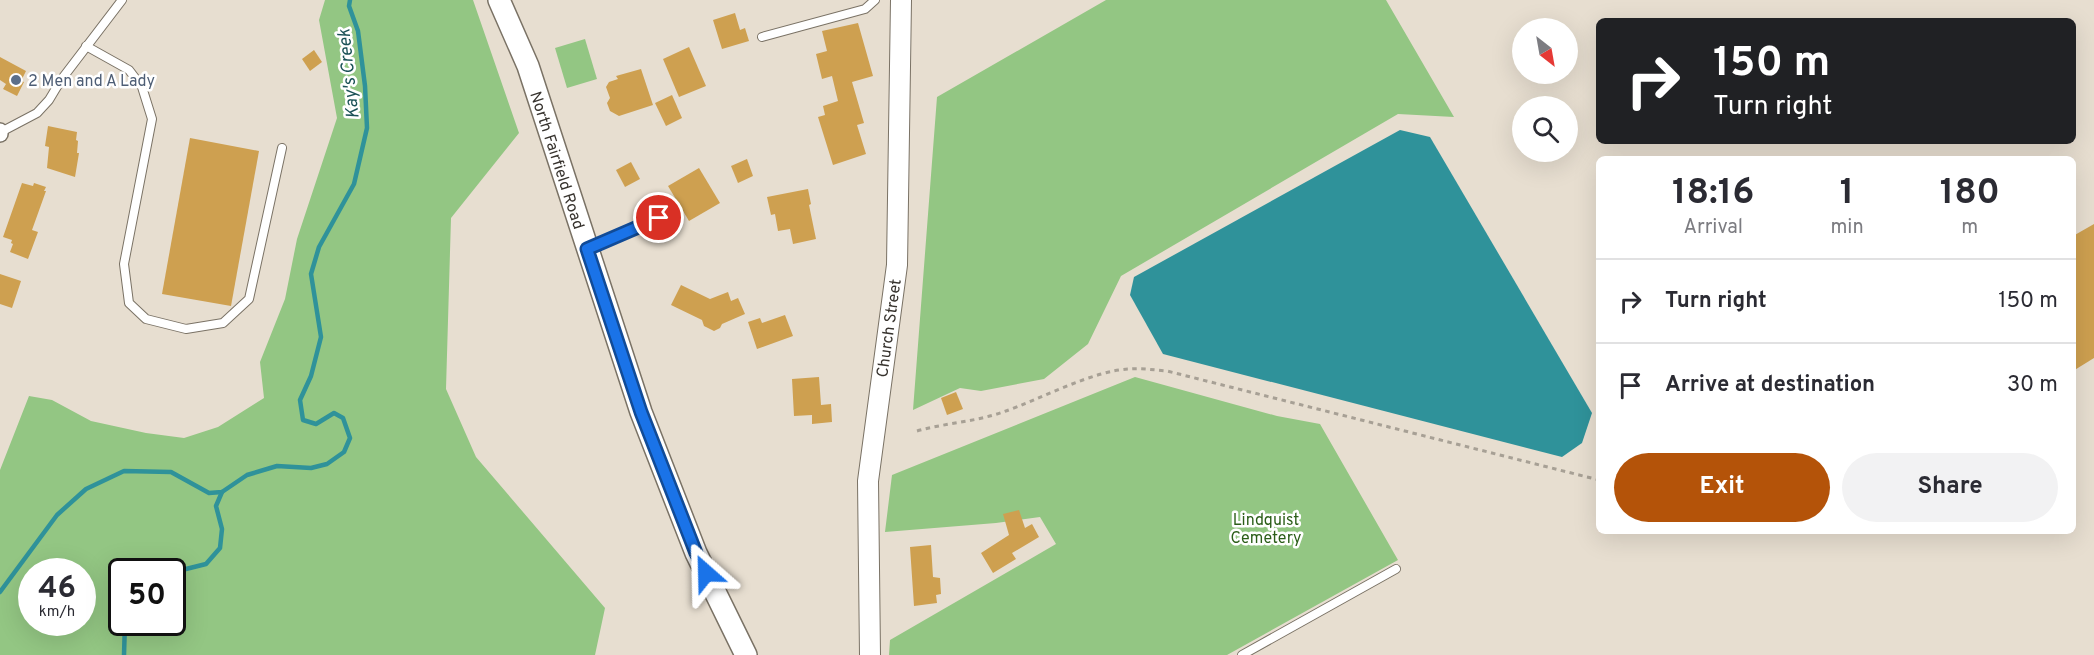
<!DOCTYPE html>
<html lang="en">
<head>
<meta charset="utf-8">
<style>
	:root { --surface:#fff; --page:#f2f2f3; --text:#2b2b33; --muted:#7c7c81; --line:#e1e1e2; --accent:#b45309 }
	body { margin:0; font-family:Overpass,sans-serif; background:var(--page); color:var(--text); height:100vh; display:flex; flex-direction:column; font-size:22px; white-space:nowrap }
	* { box-sizing:border-box; margin:0 }
	p { font-size:20px; color:var(--muted) }
	.icon { flex:none; width:33px; height:33px; fill:none; stroke:currentColor; stroke-width:2; stroke-linecap:round; stroke-linejoin:round }
	.map { position:relative; flex:1; overflow:hidden }
	.details { position:absolute; left:1596px; top:156px; width:480px; height:378px; display:flex; flex-direction:column; background:var(--surface); border-radius:9px; box-shadow:0 6px 24px #0002 }
	.details>* { flex:none }
	.guide { position:absolute; left:1596px; top:18px; width:480px; height:126px; border-radius:9px; box-shadow:0 6px 24px #0002; background:#202124; color:#fff; overflow:hidden }
	.needle { width:39px; rotate:149deg }
	.controls { position:absolute; left:1512px; top:18px; display:grid; gap:12px }
	.controls a { display:grid; place-items:center; width:66px; height:66px; border-radius:50%; background:var(--surface); box-shadow:0 6px 24px #0002; font-size:30px }
	.speed { position:absolute; left:18px; top:558px; display:flex; gap:12px; font-size:30px; font-weight:700; text-align:center }
	.speed>* { display:grid; place-content:center; width:78px; height:78px; border-radius:50%; background:var(--surface); box-shadow:0 6px 24px #0002; line-height:1 }
	.speed small { font-size:15px; font-weight:400 }
	.speed .limit { border:3px solid #111; border-radius:9px; background:#fff; color:#111 }
	.pin { position:absolute; display:grid; place-items:center; width:51px; height:51px; color:#fff; margin:-26px; border:3px solid #fff; border-radius:50%; box-shadow:0 2px 6px #0007 }
	.me { position:absolute; width:66px; margin:-33px; rotate:335deg; stroke-linejoin:round; filter:drop-shadow(0 0 4px #0008) }
	.turn { display:flex; align-items:center; gap:21px; height:126px; padding:0 18px; font-size:27px }
	.turn .icon { width:78px; height:78px; stroke-width:2.5 }
	.turn b { display:block; font-size:42px; line-height:51px }
	.eta { display:flex; justify-content:space-evenly; align-items:center; height:102px; text-align:center }
	.eta b { font-size:36px; font-weight:700; line-height:42px }
	.button { display:flex; gap:12px; margin-top:auto; padding:12px 18px }
	.button a { flex:1; height:69px; border-radius:36px; background:var(--accent); color:#fff; font-size:24px; font-weight:700; line-height:69px; text-align:center }
	.button a+a { background:var(--page); color:var(--text) }
	ul { padding:0; list-style:none }
	li { display:flex; align-items:center; gap:18px; height:84px; padding:0 18px; border-top:2px solid var(--line) }
	li div { flex:1 }
	li b { display:block; font-size:22px }
	li em { font-style:normal }
	.map>svg:first-child { display:block }
</style>
</head>
<body>
<div class="map">
<svg width="2094" height="655" viewBox="0 0 2094 655">
	<rect width="100%" height="100%" fill="#e7ded0"/>
	<g fill="#93c683" fill-rule="evenodd">
		<path d="M325,0H473L519,133L451,218L446,389L476,457L605,608L595,655H0V470L29,396L52,400L91,421L146,433L184,438L218,427L264,398L260,362L285,299L297,239L337,118L319,20ZM32,572H82V622H32ZM122,572H172V622H122Z"/>
		<path d="M1106,0H1386L1454,117L1398,114L1121,276L1088,344L1044,379L981,391L960,388L913,410L937,97Z"/>
		<path d="M585,39L597,79L567,88L555,48Z"/>
		<path d="M1135,377L1277,416L1320,424L1398,560L1227,655H889L890,640L1056,544L1040,517L996,523L885,532L892,475Z"/>
	</g>
	<path fill="#2f929a" d="M1400,130L1430,137L1592,413L1582,443L1562,457L1163,354L1130,295L1134,277Z"/>
	<g fill="none" stroke-linecap="round" stroke-linejoin="round">
		<g stroke="#2f929a" stroke-width="4.5">
			<path d="M172,577L182,570L206,564L220,548L222,529L216,506L222,492"/>
			<path d="M0,592L57,515L86,489L124,471L171,472L209,493L222,492L247,475L277,466L311,468L327,464L344,452L350,438L343,418L334,413L316,424L303,420L300,400L311,376L321,337L311,274L319,247L354,184L367,128L365,86L358,31L349,6L350,0"/>
			<path d="M124,655L125,622"/>
		</g>
	</g>
	<g fill="#cea050">
		<path d="M735,13L740,30L745,28L749,41L722,49L713,20Z"/>
		<path d="M858,23L873,76L852,82L864,123L857,125L866,154L833,165L818,117L825,115L823,106L838,101L832,76L822,79L816,54L827,51L822,31Z"/>
		<path d="M689,47L706,86L679,97L663,59Z"/>
		<path d="M314,50L322,62L310,71L302,59Z"/>
		<path d="M0,57L26,71L21,81L24,82L17,96L3,89L6,84L0,80Z"/>
		<path d="M641,69L653,105L619,116L610,111L607,103L610,98L606,87L609,82L618,79L616,76Z"/>
		<path d="M672,95L682,118L666,126L655,103Z"/>
		<path d="M48,126L77,132L76,140L78,141L77,153H79L75,177L47,168L49,147L45,146Z"/>
		<path d="M190,138L259,151L231,306L162,294Z"/>
		<path d="M747,159L753,176L738,183L731,166Z"/>
		<path d="M631,162L640,179L625,187L616,170Z"/>
		<path d="M699,168L720,203L689,221L668,186Z"/>
		<path d="M22,183L33,186L34,183L46,187L44,191H46L32,230L38,232L28,259L10,252L13,244L11,243L12,240L3,237Z"/>
		<path d="M808,189L811,204L809,205L816,239L793,244L790,229L778,231L775,214L771,215L767,197Z"/>
		<path d="M2094,224V358L2073,371V236Z"/>
		<path d="M0,274L21,281L12,308L0,304Z"/>
		<path d="M681,285L710,299L728,292L731,301L738,298L745,314L722,324L720,328L714,331L704,326L702,320L671,305Z"/>
		<path d="M785,315L793,336L757,349L748,322L760,318L762,323Z"/>
		<path d="M819,377L821,405L831,404L832,422L812,424V415L794,416L792,379Z"/>
		<path d="M956,392L963,409L947,415L941,398Z"/>
		<path d="M1019,510L1025,528L1032,524L1039,537L1012,553L1016,559L993,573L981,553L1009,535L1003,514Z"/>
		<path d="M931,545L933,577L940,578L941,594L936,595L937,603L914,606L910,547Z"/>
	</g>
	<g fill="none" stroke-linecap="round" stroke-linejoin="round">
		<defs>
			<g id="service">
				<path d="M762,37L865,9L875,0"/>
				<path d="M86,46L129,70L142,87L152,119L124,264L129,303L146,319L186,329L223,323L249,299L282,148"/>
				<path d="M1,132L37,113L49,100L61,80L122,0"/>
				<path d="M589,248L659,217"/>
				<path d="M1242,655L1396,569"/>
			</g>
			<path id="minor" d="M0,131V134"/>
			<path id="tertiary" d="M870,655L868,481L897,265L901,0"/>
			<path id="secondary" d="M499,0L528,66L641,412L696,553L746,655"/>
		</defs>
		<use href="#service" stroke="#7a7265" stroke-width="10"/>
		<use href="#minor" stroke="#7a7265" stroke-width="18"/>
		<use href="#tertiary" stroke="#7a7265" stroke-width="22"/>
		<use href="#secondary" stroke="#7a7265" stroke-width="24"/>
		<path stroke="#a7a095" stroke-width="3" stroke-dasharray="4.5 4.5" stroke-linecap="butt" d="M917,431C945,423 975,422 1003,412C1039,400 1093,370 1130,369C1142,368 1154,370 1167,371L1599,480"/>
		<use href="#service" stroke="#fff" stroke-width="8"/>
		<use href="#minor" stroke="#fff" stroke-width="15"/>
		<use href="#tertiary" stroke="#fff" stroke-width="20"/>
		<use href="#secondary" stroke="#fff" stroke-width="21"/>
	</g>
	<g fill="none" stroke-linecap="round" stroke-linejoin="round">
		<defs>
			<path id="route" d="M659,218L587,249L641,412L696,553L706,573"/>
		</defs>
		<use href="#route" stroke="#114b97" stroke-width="15"/>
		<use href="#route" stroke="#1a73e8" stroke-width="10"/>
	</g>
	<circle fill="#5c6f8a" stroke="#fff" stroke-width="2" cx="16" cy="80" r="6"/>
	<g text-anchor="middle" stroke-width="5" stroke-linejoin="round" paint-order="stroke">
		<g font-size="16" fill="#4e5e75" stroke="#fff" text-anchor="start">
			<text x="28" y="86">2 Men and A Lady</text>
		</g>
		<g font-size="16" fill="#37332e" stroke="#fff">
			<text transform="translate(558 160) rotate(72)" y="6">North Fairfield Road</text>
			<text transform="translate(888 328) rotate(-82)" y="6">Church Street</text>
		</g>
		<g font-size="16" fill="#2b5e18" stroke="#fff">
			<text x="1266" y="525">Lindquist<tspan x="1266" dy="18">Cemetery</tspan></text>
		</g>
		<g font-size="18" font-style="italic" fill="#1a5156" stroke="#fff">
			<text transform="translate(348 74) rotate(-96)" y="6">Kay's Creek</text>
		</g>
	</g>
</svg>
<div class="controls">
<a><svg class="needle" viewBox="-14 -14 28 28"><path d="M0-13l5 13h-10z" fill="#e53935"/><path d="M0 13l5-13h-10z" fill="#7c7c81"/></svg></a>
<a><svg class="icon" aria-label="search" viewBox="0 0 24 24"><circle cx="10" cy="10" r="6"/><path d="M15 15l6 6"/></svg></a>
</div>
<div class="speed"><div>46<small>km/h</small></div><div class="limit">50</div></div>
<div class="pin" style="left:659px;top:218px;background:#d93025"><svg class="icon" aria-label="arrive" viewBox="0 0 24 24"><path d="M6 21V4h12l-3 4 3 4H6"/></svg></div>
<svg class="me" style="left:706px;top:573px" viewBox="-20 -20 40 40"><path d="M0-17L14 15 0 8-14 15z" fill="#1a73e8" stroke="#fff" stroke-width="4"/></svg>
<div class="guide">
<div class="turn"><svg class="icon" aria-label="right" viewBox="0 0 24 24"><path d="M7 20v-9h11M14 6l5 5-5 5"/></svg><div><b>150 m</b>Turn right</div></div>
</div>
<section class="details">
<div class="eta">
<div><b>18:16</b><p>Arrival</p></div>
<div><b>1</b><p>min</p></div>
<div><b>180</b><p>m</p></div>
</div>
<ul>
<li><svg class="icon" aria-label="right" viewBox="0 0 24 24"><path d="M7 20v-9h11M14 6l5 5-5 5"/></svg><div><b>Turn right</b></div><em>150 m</em></li>
<li><svg class="icon" aria-label="arrive" viewBox="0 0 24 24"><path d="M6 21V4h12l-3 4 3 4H6"/></svg><div><b>Arrive at destination</b></div><em>30 m</em></li>
</ul>
<div class="button"><a>Exit</a><a>Share</a></div>
</section>
</div>
</body>
</html>
